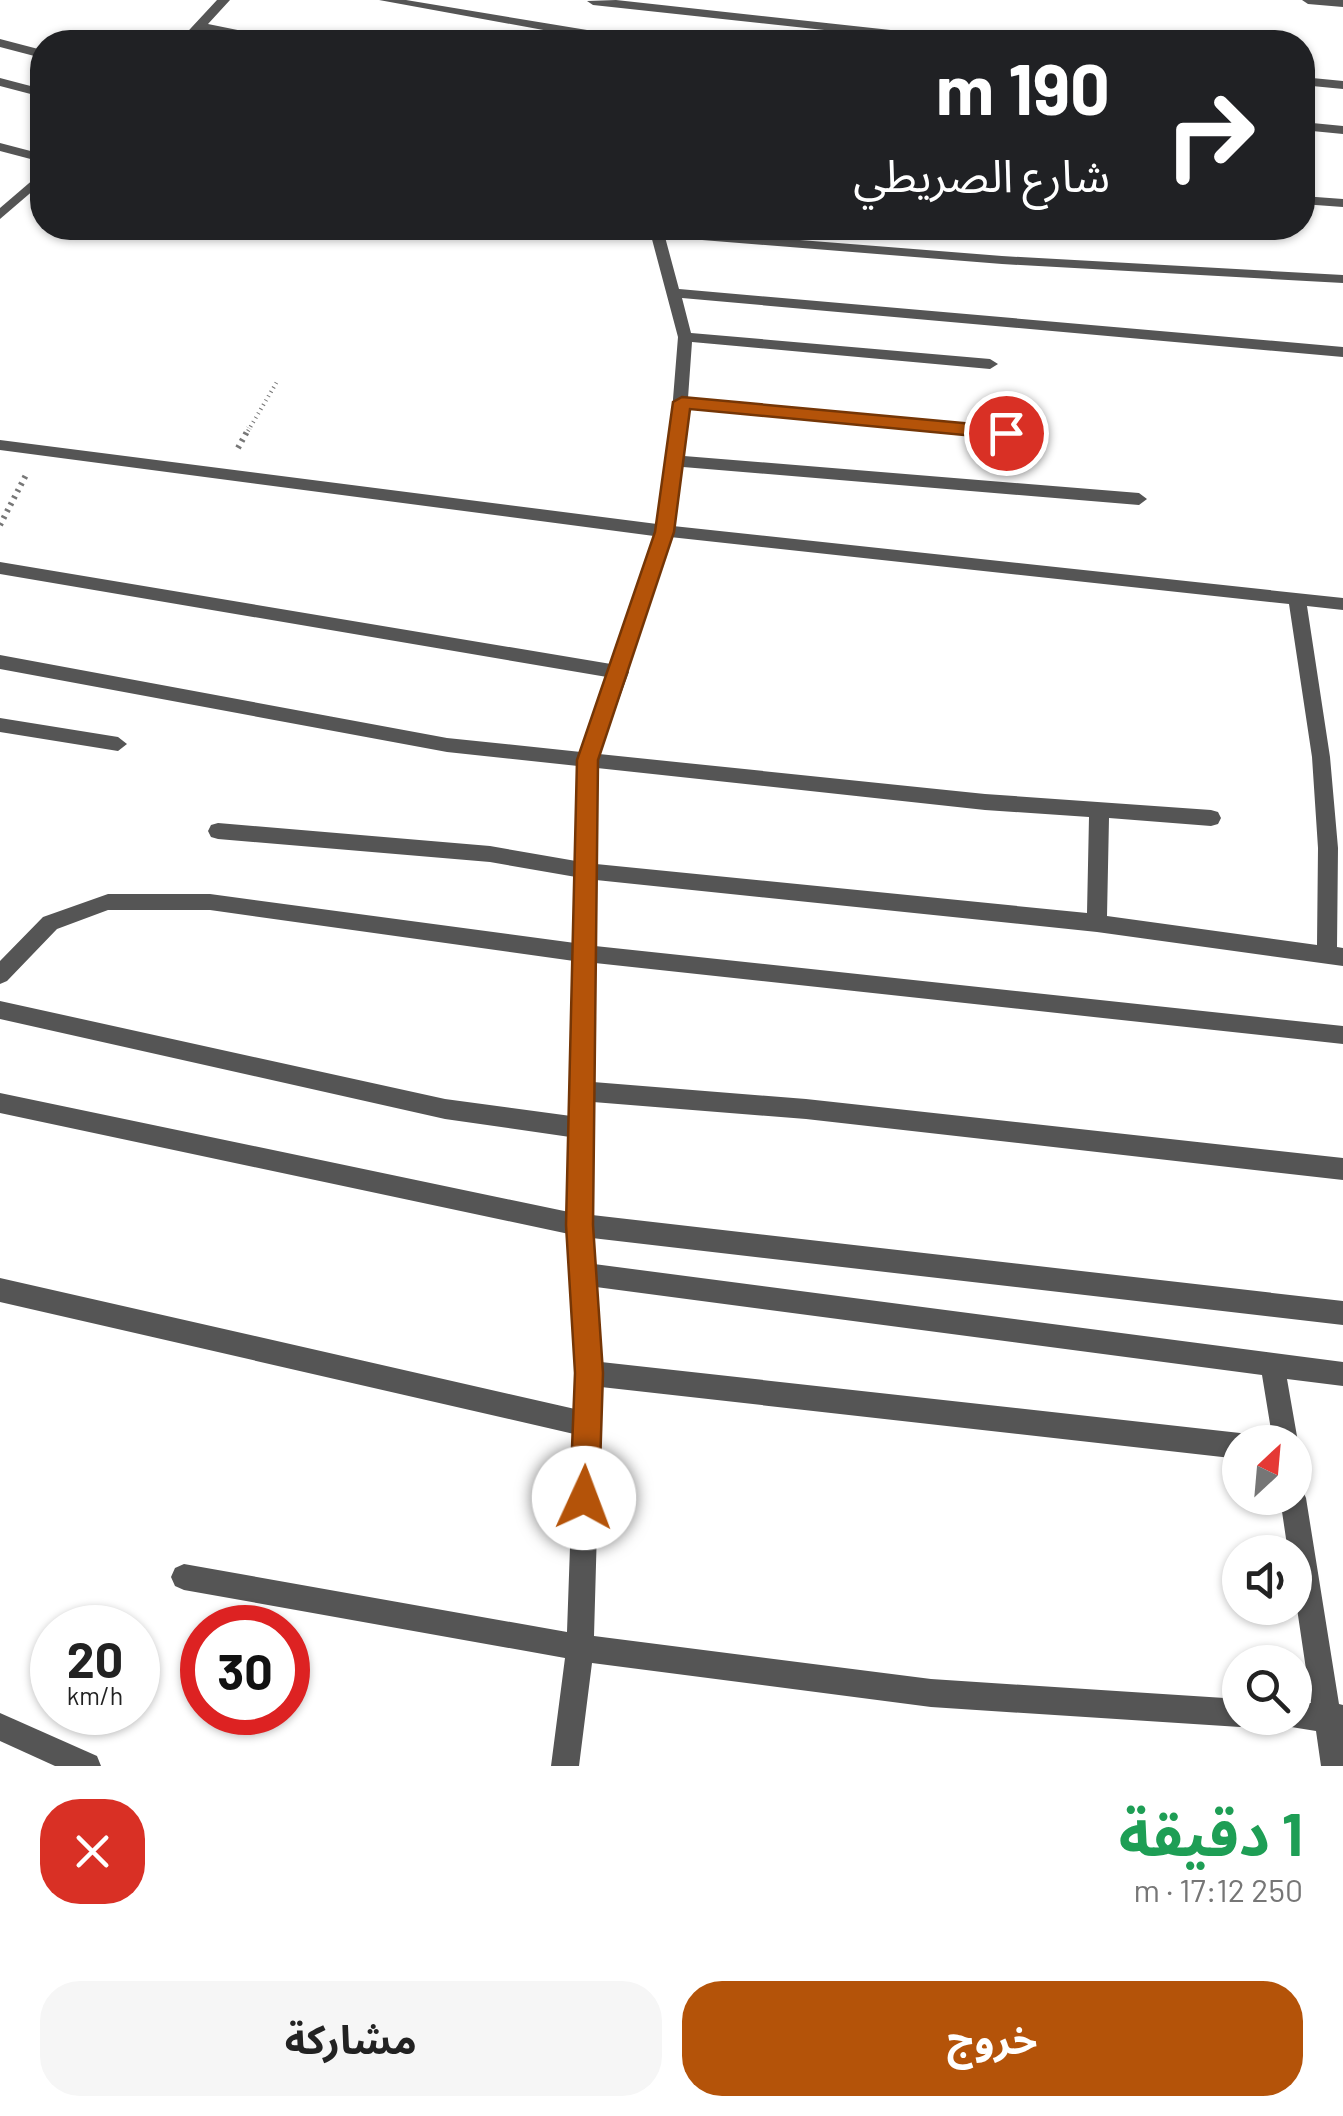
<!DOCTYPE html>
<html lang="ar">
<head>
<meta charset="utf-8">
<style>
	:root { --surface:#fff; --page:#f6f6f6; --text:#222; --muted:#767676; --accent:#b45309 }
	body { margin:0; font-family:Barlow,"Noto Sans Arabic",sans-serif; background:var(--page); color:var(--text); direction:rtl; height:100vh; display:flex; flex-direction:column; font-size:38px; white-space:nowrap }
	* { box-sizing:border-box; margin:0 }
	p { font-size:32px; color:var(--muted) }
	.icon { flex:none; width:55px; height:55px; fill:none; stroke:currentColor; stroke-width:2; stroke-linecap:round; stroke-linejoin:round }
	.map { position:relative; height:1766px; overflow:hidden; direction:ltr }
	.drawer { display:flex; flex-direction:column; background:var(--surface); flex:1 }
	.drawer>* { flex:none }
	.top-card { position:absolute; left:30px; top:30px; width:1285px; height:210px; border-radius:40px; box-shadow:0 2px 8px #0004; direction:rtl; background:#202124; color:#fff; overflow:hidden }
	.needle { width:65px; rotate:26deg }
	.controls { position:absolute; left:1222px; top:1425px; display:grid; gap:20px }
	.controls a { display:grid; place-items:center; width:90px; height:90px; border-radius:50%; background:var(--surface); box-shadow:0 2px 8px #0004; font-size:50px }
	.speed { position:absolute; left:30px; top:1605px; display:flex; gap:20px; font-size:50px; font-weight:700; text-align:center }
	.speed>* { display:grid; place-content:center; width:130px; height:130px; border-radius:50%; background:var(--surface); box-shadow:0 2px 8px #0004; line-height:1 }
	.speed small { font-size:25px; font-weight:400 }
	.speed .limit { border:15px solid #d22; background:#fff; color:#111 }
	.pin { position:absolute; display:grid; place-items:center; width:85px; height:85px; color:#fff; margin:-42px; border:5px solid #fff; border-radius:50%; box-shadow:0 2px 10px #0007 }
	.me { position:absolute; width:110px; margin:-55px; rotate:2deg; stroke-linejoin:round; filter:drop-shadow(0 0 8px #0008) }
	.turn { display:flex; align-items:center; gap:35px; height:210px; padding:0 40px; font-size:45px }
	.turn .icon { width:130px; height:130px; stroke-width:2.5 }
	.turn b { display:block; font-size:70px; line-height:85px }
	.round { display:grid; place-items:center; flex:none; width:105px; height:105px; border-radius:40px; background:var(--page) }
	.head { display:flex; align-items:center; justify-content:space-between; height:170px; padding:0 40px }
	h1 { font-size:60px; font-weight:700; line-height:75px; color:#1e9e55 }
	.primary-button { display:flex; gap:20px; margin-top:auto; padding:20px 40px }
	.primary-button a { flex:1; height:115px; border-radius:40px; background:var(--accent); color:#fff; font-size:40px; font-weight:700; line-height:115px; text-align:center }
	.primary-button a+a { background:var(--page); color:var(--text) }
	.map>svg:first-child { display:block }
</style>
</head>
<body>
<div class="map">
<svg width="1343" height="1766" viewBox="0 0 1343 1766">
	<rect width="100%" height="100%" fill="#fff"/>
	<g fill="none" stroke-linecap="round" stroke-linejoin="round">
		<path stroke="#777" stroke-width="4" stroke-dasharray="1 4" stroke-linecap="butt" d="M248,431L278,380"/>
		<g stroke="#777" stroke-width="6" stroke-dasharray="2.5 5" stroke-linecap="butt">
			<path d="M238,448L249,428"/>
			<path d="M0,525L26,475"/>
		</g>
		<g fill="#555" fill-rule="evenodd">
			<path d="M217,0H230L208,24L297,42H273L202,30L190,42H178Z"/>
			<path d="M379,0H406L587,30L593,34L587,38Z"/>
			<path d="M616,0L964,38L970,42H935L593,5L587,1Z"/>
			<path d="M1302,0H1343V7L1308,4Z"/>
			<path d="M0,39L42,50V58L0,47Z"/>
			<path d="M1302,77L1343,81V89L1302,85Z"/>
			<path d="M0,78L42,89V97L0,86Z"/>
			<path d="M1302,122L1343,126V134L1302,130Z"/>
			<path d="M0,143L42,154V162L0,151Z"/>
			<path d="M42,172V183L0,219V208Z"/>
			<path d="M1302,196L1343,199V207L1302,204Z"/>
			<path d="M649,228L1002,256L1343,275V283L1002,264L665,237L679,289L1343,347V357L682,298L691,333L990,359L998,364L990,369L692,342L688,398L1006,428L1014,433L1006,438L688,408L684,456L1139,493L1147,499L1139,505L683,467L673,526L1343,598V610L1307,606L1330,757L1338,848L1337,947L1343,948V966L1097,932L596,880L595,946L1343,1026V1044L595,963L593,1082L806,1099L1343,1158V1180L806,1119L593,1102L592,1215L1343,1301V1325L592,1238L594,1264L1343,1362V1386L1287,1379L1298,1442L1295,1448V1442H1273L1262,1375L596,1287L601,1362L1240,1433L1249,1437L1251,1442H1240V1459L601,1387L594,1636L931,1679L1240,1699V1718H1252L1250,1723L1240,1727L931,1707L592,1663L579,1766H551L565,1658L184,1590L175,1586L171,1577L175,1568L184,1564L567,1632L574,1434L0,1302V1278L575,1409L577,1373L569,1234L0,1113V1093L569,1212L570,1137L445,1119L0,1019V1001L445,1099L571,1116L574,961L210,910H108L57,929L7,981L0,984V961L43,917L108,894H210L575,943L576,877L490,862L218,839L211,837L208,831L211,825L218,823L490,846L576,861L578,766L447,752L0,669V655L447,738L581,752L607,677L0,574V562L611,664L654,536L0,450V440L657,524L668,461L678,337ZM670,537L1289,604L1312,757L1318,848L1317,945L1107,916L1109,818L1211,826L1218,824L1221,818L1218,812L1211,810L985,794L599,754L629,672L627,669ZM597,768L985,810L1089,817L1087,913L596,864Z"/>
			<path d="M0,718L118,737L127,744L118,751L0,732Z"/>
			<path d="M1295,1486L1302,1489L1306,1498L1339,1704L1343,1705V1766H1321L1316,1731L1285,1726L1282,1718H1295V1702L1311,1703L1295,1595V1552H1288L1280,1498H1295Z"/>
			<path d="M0,1713L97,1756L101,1766H55L0,1741Z"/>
		</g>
	</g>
	<path fill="#b45309" stroke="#753606" stroke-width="2.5" d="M682,397L1006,427L1015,433L1006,439L690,409L674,532L598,760L593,1225L603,1373L599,1498L595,1509L584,1513L574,1509L570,1498L575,1373L566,1225L577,760L655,532L673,402Z"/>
</svg>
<div class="controls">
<a><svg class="needle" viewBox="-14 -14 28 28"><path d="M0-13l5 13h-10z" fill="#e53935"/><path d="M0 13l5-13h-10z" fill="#767676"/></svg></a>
<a><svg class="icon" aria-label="sound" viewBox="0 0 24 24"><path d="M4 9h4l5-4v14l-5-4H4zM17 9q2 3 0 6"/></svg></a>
<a><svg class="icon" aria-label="search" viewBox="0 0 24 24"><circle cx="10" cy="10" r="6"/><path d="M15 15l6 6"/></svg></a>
</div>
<div class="speed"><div>20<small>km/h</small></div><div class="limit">30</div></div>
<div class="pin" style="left:1006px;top:433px;background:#d93025"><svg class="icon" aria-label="arrive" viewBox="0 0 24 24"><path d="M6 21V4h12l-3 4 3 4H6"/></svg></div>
<svg class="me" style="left:584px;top:1498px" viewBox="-20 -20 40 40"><circle r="19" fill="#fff"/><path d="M0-13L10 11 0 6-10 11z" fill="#b45309"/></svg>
<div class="top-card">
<div class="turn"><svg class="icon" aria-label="right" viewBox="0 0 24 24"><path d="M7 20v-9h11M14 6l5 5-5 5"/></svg><div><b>190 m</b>شارع الصريطي</div></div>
</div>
</div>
<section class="drawer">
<div class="head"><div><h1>1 دقيقة</h1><p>250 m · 17:12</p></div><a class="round" style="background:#d93025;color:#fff"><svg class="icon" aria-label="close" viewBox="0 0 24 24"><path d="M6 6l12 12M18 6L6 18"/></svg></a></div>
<div class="primary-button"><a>خروج</a><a>مشاركة</a></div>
</section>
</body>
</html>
